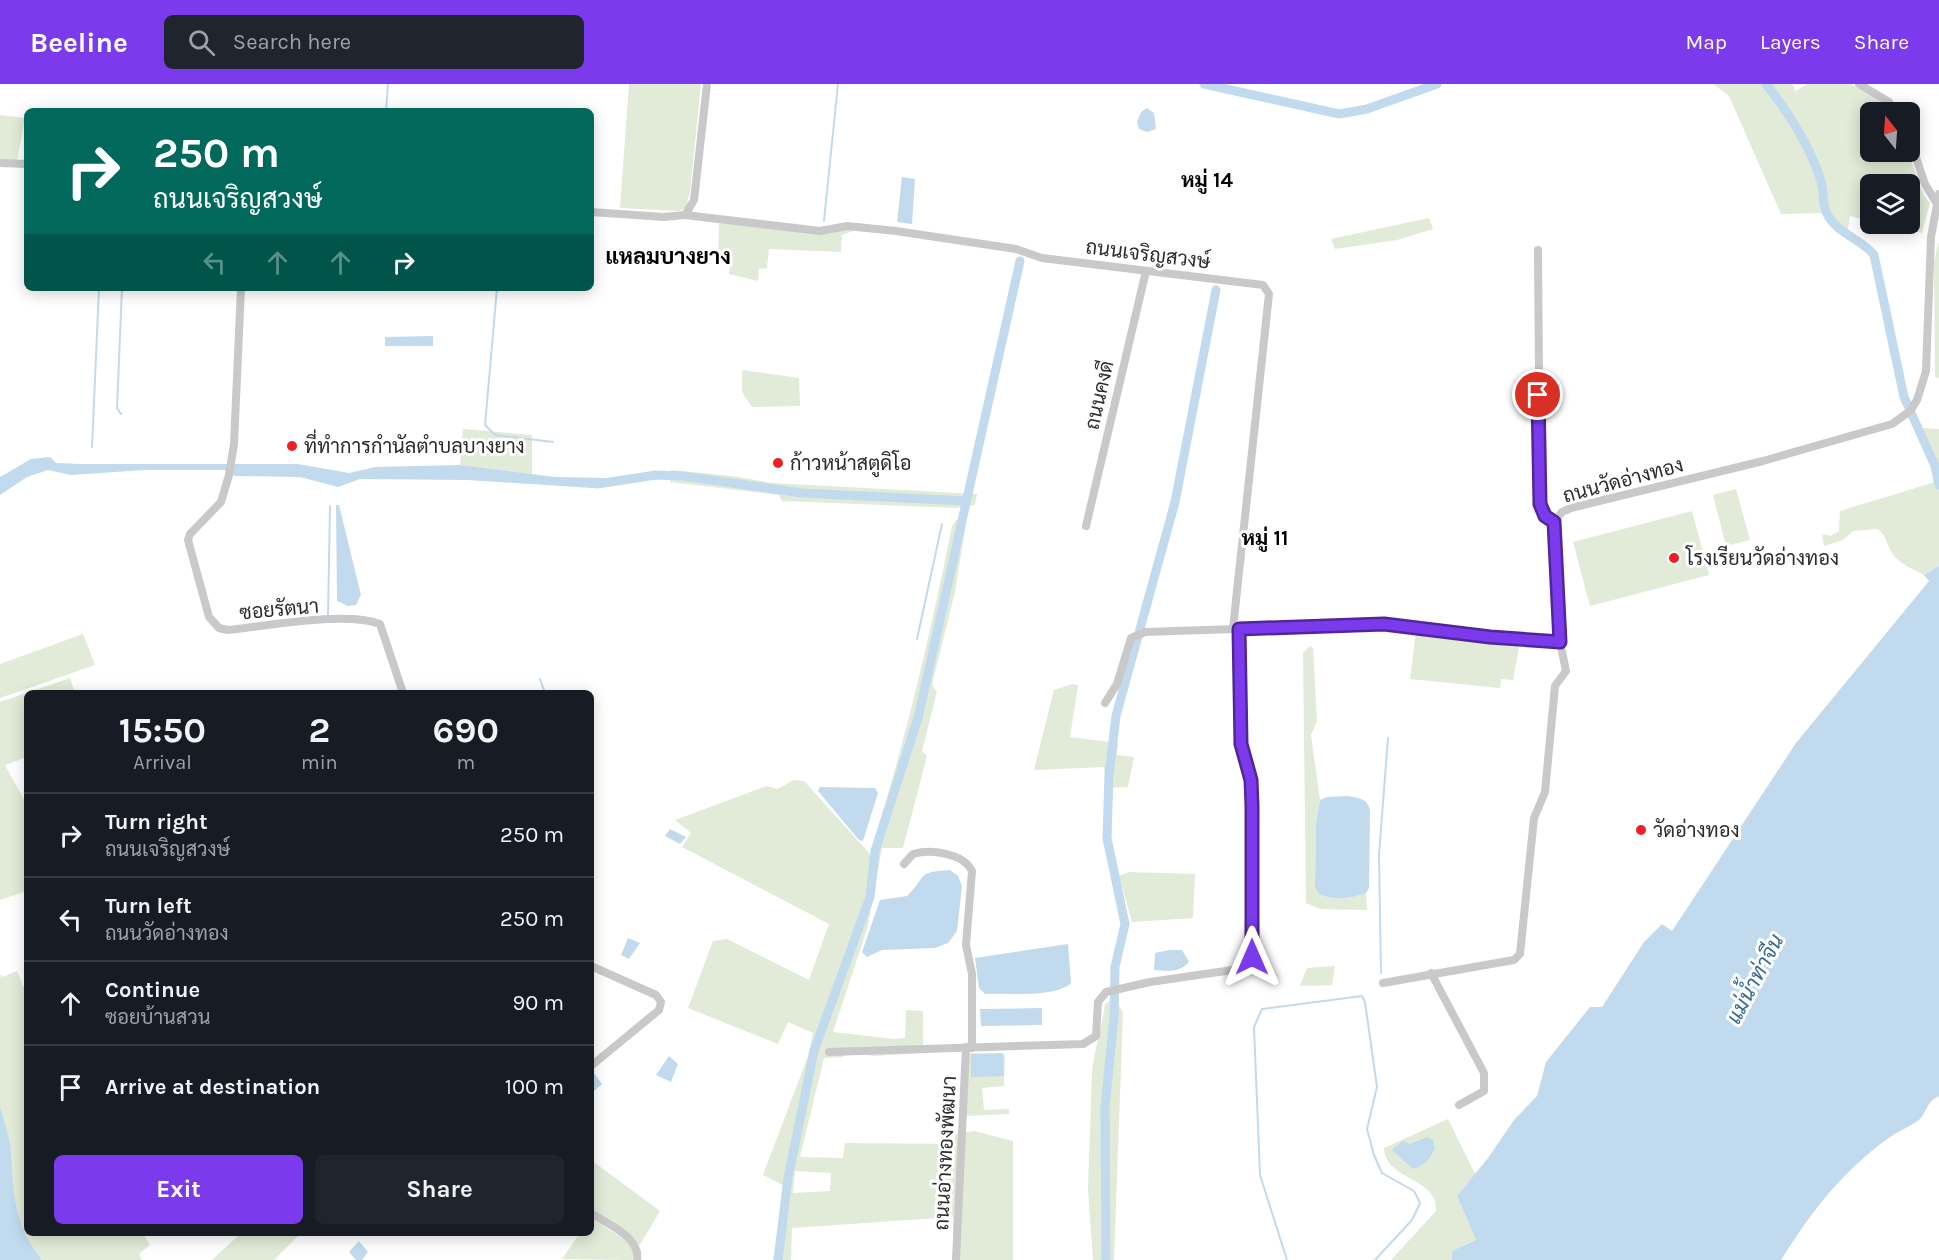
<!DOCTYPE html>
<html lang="en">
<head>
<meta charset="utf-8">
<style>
	:root { --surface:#171b24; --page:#20242c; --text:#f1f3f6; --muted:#9ea1a6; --line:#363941; --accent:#7c3aed }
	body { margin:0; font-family:Karla,Sarabun,sans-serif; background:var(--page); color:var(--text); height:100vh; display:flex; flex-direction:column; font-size:22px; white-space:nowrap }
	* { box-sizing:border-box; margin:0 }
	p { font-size:20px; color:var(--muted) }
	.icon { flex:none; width:33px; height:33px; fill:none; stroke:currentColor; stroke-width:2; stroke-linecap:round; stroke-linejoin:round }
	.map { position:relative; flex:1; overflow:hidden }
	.details { position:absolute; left:24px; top:606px; width:570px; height:546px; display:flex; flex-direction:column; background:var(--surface); border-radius:9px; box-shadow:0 3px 15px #0003 }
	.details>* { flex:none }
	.guide { position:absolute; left:24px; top:24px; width:570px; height:183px; border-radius:9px; box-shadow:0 3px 15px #0003; background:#00695c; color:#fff; overflow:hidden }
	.needle { width:39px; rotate:343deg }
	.controls { position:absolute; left:1860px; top:18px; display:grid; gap:12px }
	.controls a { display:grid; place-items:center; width:60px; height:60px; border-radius:9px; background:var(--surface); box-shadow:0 3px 15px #0003; font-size:30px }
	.pin { position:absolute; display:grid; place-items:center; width:51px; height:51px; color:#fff; margin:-26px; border:3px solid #fff; border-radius:50%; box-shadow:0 2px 6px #0007 }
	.me { position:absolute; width:66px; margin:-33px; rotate:0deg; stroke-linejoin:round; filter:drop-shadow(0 0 4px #0008) }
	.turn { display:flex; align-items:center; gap:21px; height:126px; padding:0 30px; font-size:27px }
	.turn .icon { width:78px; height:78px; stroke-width:2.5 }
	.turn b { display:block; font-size:42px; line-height:51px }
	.lanes { display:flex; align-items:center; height:57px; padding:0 30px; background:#0003; justify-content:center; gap:30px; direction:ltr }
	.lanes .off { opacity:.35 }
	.eta { display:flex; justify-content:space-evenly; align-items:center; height:102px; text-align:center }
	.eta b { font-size:36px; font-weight:700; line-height:42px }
	.cta { display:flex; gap:12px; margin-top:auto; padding:12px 30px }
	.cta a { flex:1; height:69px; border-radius:9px; background:var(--accent); color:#fff; font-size:24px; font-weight:700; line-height:69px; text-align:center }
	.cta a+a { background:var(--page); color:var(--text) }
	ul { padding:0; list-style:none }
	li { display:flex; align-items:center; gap:18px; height:84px; padding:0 30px; border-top:2px solid var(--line) }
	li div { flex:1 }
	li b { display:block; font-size:22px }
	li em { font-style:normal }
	header { display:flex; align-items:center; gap:36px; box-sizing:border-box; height:84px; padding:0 30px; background:var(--accent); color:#fff }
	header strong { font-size:28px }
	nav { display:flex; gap:33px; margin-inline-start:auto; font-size:21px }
	.search { width:420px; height:54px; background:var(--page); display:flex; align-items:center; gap:15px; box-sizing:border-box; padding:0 21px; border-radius:9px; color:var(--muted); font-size:22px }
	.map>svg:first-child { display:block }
</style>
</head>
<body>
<header>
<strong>Beeline</strong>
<div class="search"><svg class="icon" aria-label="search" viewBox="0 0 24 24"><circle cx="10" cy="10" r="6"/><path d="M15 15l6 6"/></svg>Search here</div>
<nav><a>Map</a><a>Layers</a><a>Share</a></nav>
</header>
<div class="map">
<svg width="1939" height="1176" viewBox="0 0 1939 1176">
	<rect width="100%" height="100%" fill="#fff"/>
	<g fill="#e1ebd7" fill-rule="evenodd">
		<path d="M629,0H701L690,108L686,123L680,127L620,124Z"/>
		<path d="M1713,0H1792L1795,7L1808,0H1851L1888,22L1892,28H1870V68H1908L1923,110L1930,119L1922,149L1883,140H1910V100H1870V137L1850,132L1847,152L1822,129L1781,130L1729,12Z"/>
		<path d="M0,31L25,34L17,76H0Z"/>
		<path d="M1429,134L1433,145L1397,156L1335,165L1331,155Z"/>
		<path d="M719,139L768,144H846L853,147L842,151L841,168L769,165L767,184L759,185L758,197L729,190L730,175H718Z"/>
		<path d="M1938,159L1939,160V294L1935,293L1934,178Z"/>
		<path d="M742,286L799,294L800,322L752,323L742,308Z"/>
		<path d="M1923,344L1939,345V482L1924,491C1915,486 1902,481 1895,473C1887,464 1888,453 1878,445L1853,447L1843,456L1824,462L1822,450L1831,452L1839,447L1840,427L1935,398Z"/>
		<path d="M463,345L532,351V390L460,381Z"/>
		<path d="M671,386L732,392L772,399L977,410L975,421L956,424L782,417L779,411L670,398Z"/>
		<path d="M1736,405L1750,456L1726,462L1713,411Z"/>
		<path d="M1692,427L1709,491L1590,522L1573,458Z"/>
		<path d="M967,432L955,508L932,601L937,608L922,667L927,672L903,764H882L868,842L833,948L894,955L905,954L906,926L923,927V969L874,972L845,967L843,973L824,974L800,1073L843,1074L845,1059L954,1060L956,1050L974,1047L1013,1057V1176H953V1133L792,1144L791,1176H773L785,1102L763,1091L808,972L813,949L788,938L778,960L688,924L713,857L727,855L809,896L829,840L682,763L691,749L675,736L767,702L777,705L794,696L804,697L870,770C904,662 930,553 952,442L956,436ZM795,1087L831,1089L830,1107L793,1109Z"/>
		<path d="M1416,548L1520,559L1513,596L1501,595L1500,604L1410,595Z"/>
		<path d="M83,550L95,581L0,614V580Z"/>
		<path d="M1310,562L1313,564L1317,637L1311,651L1320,716L1316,740L1315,804L1320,811C1337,816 1350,815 1366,809L1367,826L1320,825L1306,819L1303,569Z"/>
		<path d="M70,594L75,609H27V673L5,681L27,721V807L0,816V618Z"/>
		<path d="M1072,600L1078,601L1070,653L1118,659L1117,671L1134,673L1128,703L1106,704L1104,683L1034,686L1054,606Z"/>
		<path d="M1129,788L1195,790L1193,834L1132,838L1119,792Z"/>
		<path d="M1335,882L1332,901L1300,902L1307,884Z"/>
		<path d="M17,887L27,911V1149H143L150,1161L139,1170L142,1176H42L32,1165L19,1138L10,1087L11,1068L0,1023V890L2,893Z"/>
		<path d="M1115,914L1123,929L1114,1176H1093L1088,1106L1092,987C1095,964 1102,943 1105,920Z"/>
		<path d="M968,969L1005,971L1004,1002L982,1004L984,1026L1009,1025V1030L966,1032Z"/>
		<path d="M1448,1035L1475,1090L1457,1112L1476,1156L1452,1167V1176H1391L1436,1127C1439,1093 1385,1097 1384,1064Z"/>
		<path d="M591,1076L660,1127L640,1161L591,1125Z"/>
		<path d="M591,1134L633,1161L635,1168L632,1176L562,1175L580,1149H591Z"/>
		<path d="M241,1149H301L274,1176H212Z"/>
	</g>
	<g fill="#c1daed">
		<path d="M1147,24L1154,29L1156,45L1147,48L1139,45L1137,38L1141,28Z"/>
		<path d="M902,93L915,95L912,140L897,138Z"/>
		<path d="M433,252V262H385V253Z"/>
		<path d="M50,373L56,379L82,380H298L349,389L375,383L460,381L555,393L609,394V402L592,404L467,396L360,395L338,403L300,393L235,392L224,386H144L71,391L48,386L27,393L0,411V393L31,375Z"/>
		<path d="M336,421H339L361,511L356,521L348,522L337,517Z"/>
		<path d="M1939,482V1012C1927,1017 1927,1028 1919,1036C1909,1043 1897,1048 1887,1055C1840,1090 1812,1127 1781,1176H1452V1167L1476,1156L1457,1112L1488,1074L1514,1036L1537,1012L1546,978L1590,923H1602L1644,858L1662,840L1672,847L1796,659L1929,497L1924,491Z"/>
		<path d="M820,703L875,704L878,709L863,757L859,756L818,707Z"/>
		<path d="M1347,712C1359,714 1367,714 1370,726L1369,804L1366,809C1350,815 1337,816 1320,811L1315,804L1316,740L1320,716L1327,713Z"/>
		<path d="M670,745L686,753L680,760L665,752Z"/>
		<path d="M950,786L958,792L962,802L957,847L948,859L935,864L882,866L867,873L862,868L880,816L907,812C928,792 915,788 950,786Z"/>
		<path d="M628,854L640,859L629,875L621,871Z"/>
		<path d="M1068,860L1071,899C1056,914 1006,909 985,910L979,904L975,874Z"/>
		<path d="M1169,866H1182L1189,878C1179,889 1168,887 1154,886L1155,869Z"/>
		<path d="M1042,924V941L981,942L980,925Z"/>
		<path d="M1003,969L1004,992L971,993V970Z"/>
		<path d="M669,972L678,980L671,998L656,991Z"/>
		<path d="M594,989L602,1000L592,1009L591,991Z"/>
		<path d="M0,1023C4,1037 10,1054 11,1069C13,1109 15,1144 42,1176H0Z"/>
		<path d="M1427,1053L1433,1056L1435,1064C1430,1075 1425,1081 1413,1085L1392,1066L1403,1057L1410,1060Z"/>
		<path d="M359,1157L368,1168L362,1176H356L349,1168Z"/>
	</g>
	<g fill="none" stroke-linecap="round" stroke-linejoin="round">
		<g stroke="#c1daed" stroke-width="2">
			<path d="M386,27L388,0"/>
			<path d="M824,137L838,0"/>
			<path d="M497,204L485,341L495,351L553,358"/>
			<path d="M121,330L117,324L122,204"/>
			<path d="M92,363L99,204"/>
			<path d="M328,531L330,422"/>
			<path d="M917,555L942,440"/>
			<path d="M540,595L545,609"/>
			<path d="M591,749V750"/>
			<path d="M1381,889L1379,771L1388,654"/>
			<path d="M1287,1176L1260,1091L1254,943L1262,925L1362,912L1365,918L1377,1003L1367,1045L1374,1071L1382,1089L1414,1107L1420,1119L1412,1136L1375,1176"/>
		</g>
		<g stroke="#c1daed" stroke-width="9">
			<path d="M1204,0L1339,30L1367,25L1437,0"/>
			<path d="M1766,0C1788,28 1810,62 1821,97C1824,107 1822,118 1826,128C1836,150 1862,155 1874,171L1904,313L1935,382L1939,401"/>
			<path d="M597,400L656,391L683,392L802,409L965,417"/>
			<path d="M778,1176L788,1094L814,967L870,813L875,767L918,634L1020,177"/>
			<path d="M1106,1176L1105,1023L1114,933L1115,883L1125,840L1107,754L1109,691L1116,632L1175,418L1216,206"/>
		</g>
		<g stroke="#c9c9c9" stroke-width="8">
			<path d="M1859,0L1889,18L1895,28"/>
			<path d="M1910,56L1925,100L1937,120"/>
			<path d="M0,79L27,80"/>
			<path d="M591,128L664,133L685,131L694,116L707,0"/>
			<path d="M685,131L820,147L847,142L896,147L1016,165L1042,174L1263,201L1269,210L1233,544"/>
			<path d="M1538,166L1540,420L1545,432L1554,438"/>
			<path d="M241,204L234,360L229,391L221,418L190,450L188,456L209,533L219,544L228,546C267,542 345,527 380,540L403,609"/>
			<path d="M1086,442L1146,187"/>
			<path d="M1105,619L1117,600L1131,554L1145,548L1385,540L1490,553L1560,558"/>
			<path d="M904,780L913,770C931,765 963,769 972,787L966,861L972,890V964"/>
			<path d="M591,882L656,911L661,918L659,926L591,982"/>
			<path d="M1431,889L1484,989V1007L1459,1021"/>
			<path d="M1383,899L1514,876L1520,870L1534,734L1545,708L1555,602L1566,587L1560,558L1554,438L1562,428L1571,424L1763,377L1892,340L1910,327L1917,316L1926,287L1931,153L1939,110"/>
			<path d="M829,968L1083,960L1096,952L1098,918L1106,908L1150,898L1246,884L1252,873L1251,696L1241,660L1239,545"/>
			<path d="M591,1129C607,1140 641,1153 637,1176"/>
			<path d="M956,1176L966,963"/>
		</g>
	</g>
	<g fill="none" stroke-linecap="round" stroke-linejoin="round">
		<defs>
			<path id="route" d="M1252,873V722L1251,696L1241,660L1239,545L1384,540L1490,553L1560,558L1554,438L1545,432L1540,420L1538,311"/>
		</defs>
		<use href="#route" stroke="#51269a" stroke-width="15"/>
		<use href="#route" stroke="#7c3aed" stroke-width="10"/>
	</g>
	<g fill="#f31e24" stroke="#fff" stroke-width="2">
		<circle cx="292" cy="362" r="6"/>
		<circle cx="778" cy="379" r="6"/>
		<circle cx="1674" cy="474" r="6"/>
		<circle cx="1641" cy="746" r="6"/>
	</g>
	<g text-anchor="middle" stroke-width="6" stroke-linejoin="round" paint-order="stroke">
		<g font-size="20" fill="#2c2c2c" stroke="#fff">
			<text transform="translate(1148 170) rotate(7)" y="7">ถนนเจริญสวงษ์</text>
			<text transform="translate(1099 311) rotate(-77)" y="7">ถนนคงดี</text>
			<text transform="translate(1623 396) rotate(-15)" y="7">ถนนวัดอ่างทอง</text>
			<text transform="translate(279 525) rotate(-5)" y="7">ซอยรัตนา</text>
			<text transform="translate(945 1069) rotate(-87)" y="7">ถนนอ่างทองพัฒนา</text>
		</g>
		<g font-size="20" fill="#2c2c2c" stroke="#fff" text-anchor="start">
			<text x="304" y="369">ที่ทำการกำนัลตำบลบางยาง</text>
			<text x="790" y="386">ก้าวหน้าสตูดิโอ</text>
			<text x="1686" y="481">โรงเรียนวัดอ่างทอง</text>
			<text x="1653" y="753">วัดอ่างทอง</text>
		</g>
		<g font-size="21" font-weight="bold" fill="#000" stroke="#fff">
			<text x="1207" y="103">หมู่ 14</text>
			<text x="1265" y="461">หมู่ 11</text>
		</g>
		<g font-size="21" font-style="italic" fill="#346a94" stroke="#fff">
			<text transform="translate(1755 895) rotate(-62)" y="7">แม่น้ำท่าจีน</text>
		</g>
		<g font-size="22" font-weight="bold" fill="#000" stroke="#fff">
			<text x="668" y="180">แหลมบางยาง</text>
		</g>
	</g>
</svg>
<div class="controls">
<a><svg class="needle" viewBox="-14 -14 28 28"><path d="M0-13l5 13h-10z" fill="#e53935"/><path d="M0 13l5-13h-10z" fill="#9ea1a6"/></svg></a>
<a><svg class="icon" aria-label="layers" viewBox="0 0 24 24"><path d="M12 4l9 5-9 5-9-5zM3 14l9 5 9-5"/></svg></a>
</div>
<div class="pin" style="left:1538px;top:311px;background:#d93025"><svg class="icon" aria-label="arrive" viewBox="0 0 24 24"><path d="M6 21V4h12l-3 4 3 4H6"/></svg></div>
<svg class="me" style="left:1252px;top:873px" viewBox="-20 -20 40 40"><path d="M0-17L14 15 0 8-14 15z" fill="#7c3aed" stroke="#fff" stroke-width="4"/></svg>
<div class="guide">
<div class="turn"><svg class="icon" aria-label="right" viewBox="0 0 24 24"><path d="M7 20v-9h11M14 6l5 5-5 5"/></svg><div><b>250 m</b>ถนนเจริญสวงษ์</div></div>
<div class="lanes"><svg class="icon off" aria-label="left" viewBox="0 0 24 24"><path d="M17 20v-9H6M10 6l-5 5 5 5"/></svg><svg class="icon off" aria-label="ahead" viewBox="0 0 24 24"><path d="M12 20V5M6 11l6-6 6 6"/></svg><svg class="icon off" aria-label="ahead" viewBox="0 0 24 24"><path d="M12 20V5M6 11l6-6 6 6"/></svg><svg class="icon" aria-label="right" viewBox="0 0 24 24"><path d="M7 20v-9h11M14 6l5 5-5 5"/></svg></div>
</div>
<section class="details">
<div class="eta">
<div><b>15:50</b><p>Arrival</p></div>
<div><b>2</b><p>min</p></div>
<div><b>690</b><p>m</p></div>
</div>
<ul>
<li><svg class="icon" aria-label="right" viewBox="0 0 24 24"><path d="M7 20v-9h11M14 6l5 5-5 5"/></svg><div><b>Turn right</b><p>ถนนเจริญสวงษ์</p></div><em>250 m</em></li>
<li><svg class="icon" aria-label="left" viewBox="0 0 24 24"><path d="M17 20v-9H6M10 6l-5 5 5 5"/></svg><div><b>Turn left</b><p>ถนนวัดอ่างทอง</p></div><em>250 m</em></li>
<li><svg class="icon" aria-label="ahead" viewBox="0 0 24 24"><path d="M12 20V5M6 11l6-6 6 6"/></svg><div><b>Continue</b><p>ซอยบ้านสวน</p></div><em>90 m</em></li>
<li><svg class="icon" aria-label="arrive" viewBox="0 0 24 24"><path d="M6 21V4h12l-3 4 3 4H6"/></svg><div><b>Arrive at destination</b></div><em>100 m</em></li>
</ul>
<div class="cta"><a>Exit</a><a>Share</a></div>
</section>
</div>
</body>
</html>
